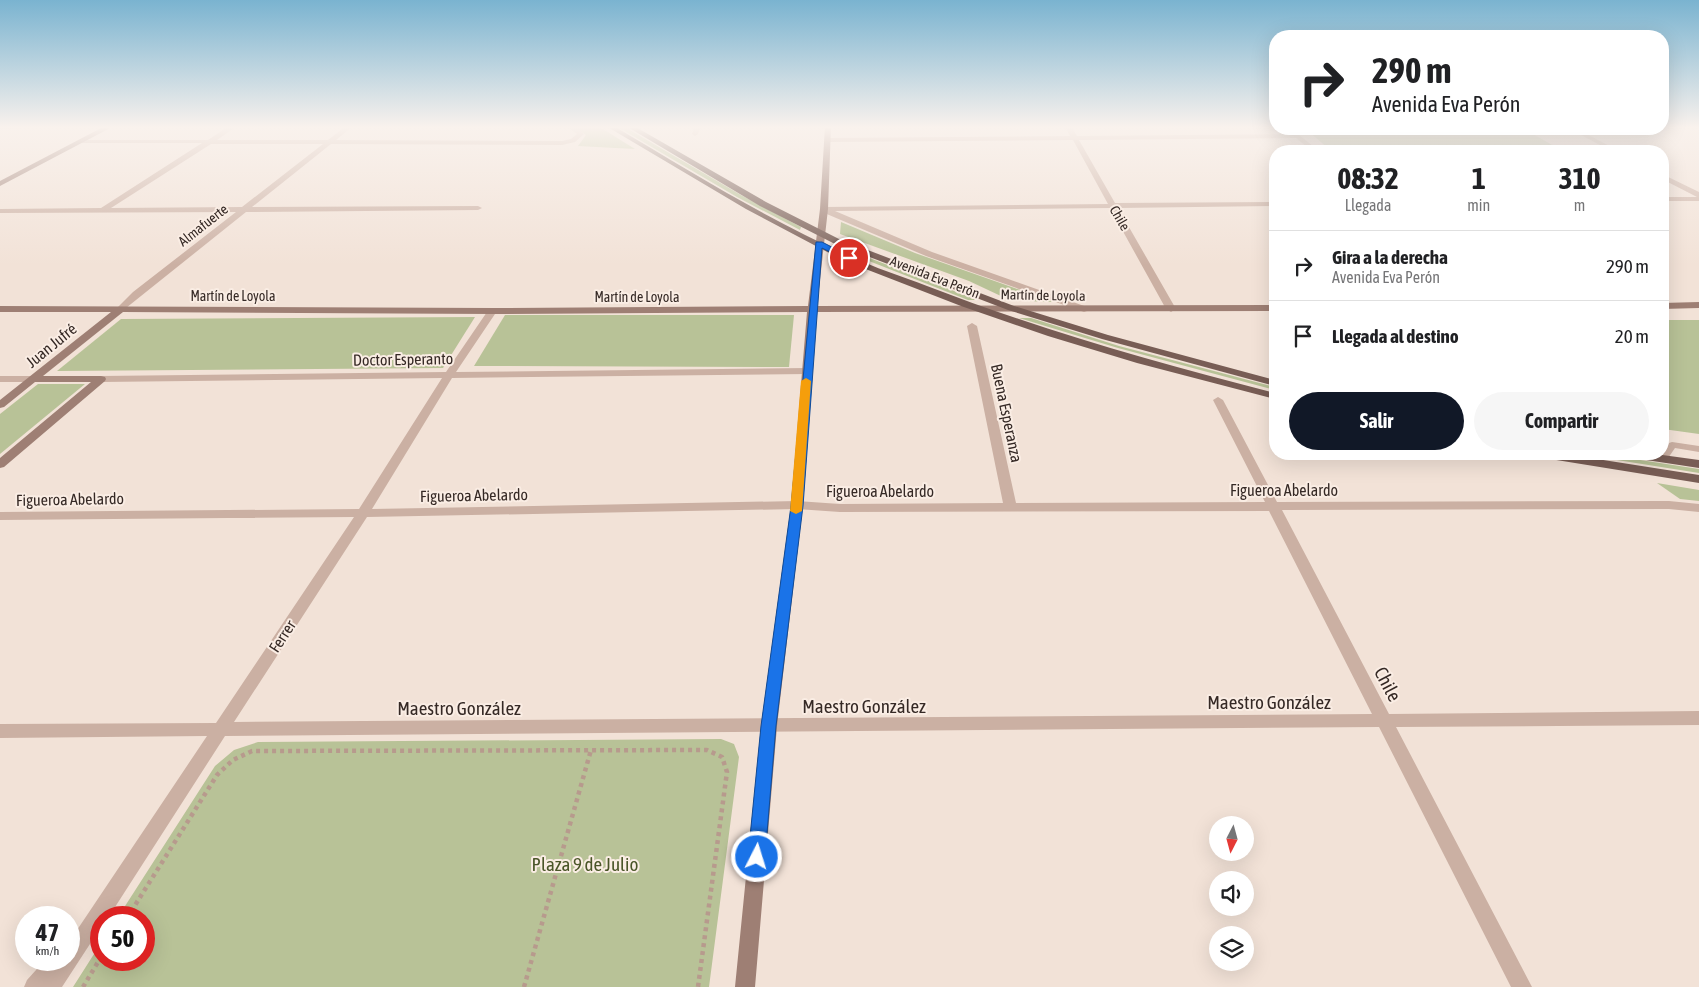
<!DOCTYPE html>
<html lang="es">
<head>
<meta charset="utf-8">
<style>
	:root { --surface:#fff; --page:#f6f6f6; --text:#202124; --muted:#757577; --line:#e0e0e0; --accent:#111827 }
	body { margin:0; font-family:"Asap Condensed",sans-serif; background:var(--page); color:var(--text); height:100vh; display:flex; flex-direction:column; font-size:19px; white-space:nowrap }
	* { box-sizing:border-box; margin:0 }
	p { font-size:16px; color:var(--muted) }
	.icon { flex:none; width:28px; height:28px; fill:none; stroke:currentColor; stroke-width:2; stroke-linecap:round; stroke-linejoin:round }
	.map { position:relative; flex:1; overflow:hidden }
	.drawer { position:absolute; left:1269px; top:145px; width:400px; height:315px; display:flex; flex-direction:column; background:var(--surface); border-radius:20px; box-shadow:0 5px 20px #0002 }
	.drawer>* { flex:none }
	.hud { position:absolute; left:1269px; top:30px; width:400px; height:105px; border-radius:20px; box-shadow:0 5px 20px #0002; background:#fff; color:var(--text); overflow:hidden }
	.needle { width:32px; rotate:186deg }
	.controls { position:absolute; left:1209px; top:816px; display:grid; gap:10px }
	.controls a { display:grid; place-items:center; width:45px; height:45px; border-radius:50%; background:var(--surface); box-shadow:0 5px 20px #0002; font-size:25px }
	.speed { position:absolute; left:15px; top:906px; display:flex; gap:10px; font-size:25px; font-weight:700; text-align:center }
	.speed>* { display:grid; place-content:center; width:65px; height:65px; border-radius:50%; background:var(--surface); box-shadow:0 5px 20px #0002; line-height:1 }
	.speed small { font-size:12px; font-weight:400 }
	.speed .limit { border:8px solid #d22; background:#fff; color:#111 }
	.pin { position:absolute; display:grid; place-items:center; width:42px; height:42px; color:#fff; margin:-21px; border:2px solid #fff; border-radius:50%; box-shadow:0 1px 5px #0007 }
	.me { position:absolute; width:55px; margin:-28px; rotate:5deg; stroke-linejoin:round; filter:drop-shadow(0 0 4px #0008) }
	.turn { display:flex; align-items:center; gap:18px; height:105px; padding:0 20px; font-size:22px }
	.turn .icon { width:65px; height:65px; stroke-width:2.5 }
	.turn b { display:block; font-size:35px; line-height:42px }
	.eta { display:flex; justify-content:space-evenly; align-items:center; height:85px; text-align:center }
	.eta b { font-size:30px; font-weight:700; line-height:35px }
	.primary-button { display:flex; gap:10px; margin-top:auto; padding:10px 20px }
	.primary-button a { flex:1; height:58px; border-radius:30px; background:var(--accent); color:#fff; font-size:20px; font-weight:700; line-height:58px; text-align:center }
	.primary-button a+a { background:var(--page); color:var(--text) }
	ul { padding:0; list-style:none }
	li { display:flex; align-items:center; gap:15px; height:70px; padding:0 20px; border-top:1px solid var(--line) }
	li div { flex:1 }
	li b { display:block; font-size:19px }
	li em { font-style:normal }
	.map>svg:first-child { display:block }
</style>
</head>
<body>
<div class="map">
<svg width="1699" height="987" viewBox="0 0 1699 987">
	<rect width="100%" height="100%" fill="#f2e2d7"/>
	<g fill="#b8c297">
		<path d="M573,126H598L635,149L578,146L586,135Z"/>
		<path d="M616,126H623L741,195L801,227L800,230L737,197Z"/>
		<path d="M1306,129H1524L1563,151H1331Z"/>
		<path d="M841,222L915,253L1054,302L1025,301L1003,297L969,281L840,234Z"/>
		<path d="M844,248L977,300H968L841,250Z"/>
		<path d="M505,315H794L789,367L474,366Z"/>
		<path d="M475,317L443,368L57,371L121,319Z"/>
		<path d="M1019,318H1031L1119,346L1275,387V390L1118,348Z"/>
		<path d="M1663,320H1699V434L1663,429Z"/>
		<path d="M38,384H85L0,454V414Z"/>
		<path d="M1579,454H1601L1699,469V473Z"/>
		<path d="M1657,483L1699,490V501L1680,499Z"/>
		<path d="M721,739L734,744L739,757L709,987H73L101,943V960H144V918L118,917L215,766L234,750L258,742Z"/>
	</g>
	<g fill="none" stroke-linecap="round" stroke-linejoin="round">
		<path stroke="#b79a8d" stroke-width="3" stroke-dasharray="2.5 2.5" stroke-linecap="butt" d="M1506,454L1530,458"/>
		<g stroke="#b79a8d" stroke-width="4.5" stroke-dasharray="4 4" stroke-linecap="butt">
			<path d="M127,918L217,775L233,760L252,751L707,750L722,757L727,772L698,987"/>
			<path d="M83,987L101,957"/>
			<path d="M524,987L591,750"/>
		</g>
		<path fill="#cbb0a3" fill-rule="evenodd" d="M1672,442L1699,446V452L1675,448L1666,461H1660L1658,459L1669,443Z"/>
		<g fill="#cbb0a3" fill-rule="evenodd">
			<path d="M0,126H69L0,129Z"/>
			<path d="M229,126H237L217,140H328L346,126H353L336,140L562,141L571,139L577,134L566,126H574L584,134L575,142L562,145L331,144L252,207L478,206L482,208L478,210L246,212L121,312L116,309L133,292L236,212L0,213V209L101,208L202,143H83L81,142V140H208ZM211,144H323L242,207L111,208Z"/>
			<path d="M695,126H701L698,134L695,136L692,134Z"/>
			<path d="M1065,126H1071L1077,136L1292,134L1290,132L1293,130L1319,151H1312L1296,138L1079,140L1115,203L1275,202V206L1118,208L1176,309L1171,312L1166,309L1110,208L835,211L932,252L1087,307V311L1084,312L926,256L822,212L820,209L824,207L1108,204L1073,140L828,142L825,140L828,138L1070,136Z"/>
			<path d="M1570,129H1577L1619,151H1611Z"/>
			<path d="M1662,174L1699,192V201H1662V197H1697L1662,179Z"/>
			<path d="M492,308L497,311L456,372L807,368L812,371L807,374L452,378L372,509L797,501L840,504L1003,503L967,326L972,323L977,326L1016,503L1265,502L1213,400L1218,397L1223,400L1277,502L1669,501L1699,504V512L1669,509L1282,510L1389,714L1699,711V725L1396,727L1532,987H1511L1379,727L225,736L108,918H101V927L62,987H24L27,980L45,960H69V942L207,736L0,738V724L216,723L354,517L0,520V512L359,509L442,378L101,382L96,379L101,376L446,372L489,309ZM797,509L840,512L1269,511L1372,714L234,722L367,517Z"/>
			<path d="M0,376H33L38,379L33,382H0Z"/>
		</g>
		<g fill="#9e7f74" fill-rule="evenodd">
			<path d="M105,126H114L0,186V181Z"/>
			<path d="M825,126H831L828,209L817,306L1275,305V311L817,312L803,505L777,726L755,987H735L761,726L791,505L807,312L492,314L123,312L43,376H101L105,377L106,379L105,381L4,467L0,468V458L91,382H35L4,407L0,408V400L111,312H0V306L492,308L808,306L820,209Z"/>
			<path d="M1699,302V308L1662,309V303Z"/>
		</g>
		<g fill="#785d55" fill-rule="evenodd">
			<path d="M606,126H614C691,172 768,220 850,256C875,268 901,276 927,286C1041,330 1157,363 1275,393V399L1137,363L1048,336L961,306L863,268L831,254L746,209Z"/>
			<path d="M626,126H634L766,202L839,239L1014,306L1108,335L1275,380V386L1102,339L1008,310L833,243L760,206Z"/>
			<path d="M1538,454H1565L1699,475V483L1544,458Z"/>
			<path d="M1627,454H1655L1699,460V468L1633,458Z"/>
		</g>
	</g>
	<linearGradient id="sky" x2="0" y2="1"><stop stop-color="#7ab3d0"/><stop offset="0.48" stop-color="#f9f2ed"/><stop offset="1" stop-color="#f9f2ed" stop-opacity="0"/></linearGradient>
	<rect width="1699" height="265" fill="url(#sky)"/>
	<path fill="#1a73e8" stroke="#114b97" d="M816,242H822L853,258L846,260L822,248L803,506L776,726L765,857L763,862L757,864L751,862L748,857L761,726L791,506Z"/>
	<path fill="#f59e0b" d="M806,378L811,381L802,511L796,514L790,511L801,381Z"/>
	<g text-anchor="middle" stroke-width="4" stroke-linejoin="round" paint-order="stroke">
		<g font-size="14" fill="#352925" stroke="#faede4">
			<text transform="translate(1120 218) rotate(60)" y="5">Chile</text>
			<text transform="translate(203 225) rotate(-38)" y="5">Almafuerte</text>
			<text transform="translate(935 277) rotate(21)" y="5">Avenida Eva Perón</text>
			<text transform="translate(1043 295) rotate(1)" y="5">Martín de Loyola</text>
			<text x="233" y="301">Martín de Loyola</text>
			<text x="637" y="302">Martín de Loyola</text>
		</g>
		<g font-size="16" fill="#352925" stroke="#faede4">
			<text transform="translate(51 345) rotate(-39)" y="6">Juan Jufré</text>
			<text transform="translate(403 359) rotate(-1)" y="6">Doctor Esperanto</text>
			<text transform="translate(1007 413) rotate(78)" y="6">Buena Esperanza</text>
			<text x="1284" y="496">Figueroa Abelardo</text>
			<text x="880" y="497">Figueroa Abelardo</text>
			<text transform="translate(474 495) rotate(-1)" y="6">Figueroa Abelardo</text>
			<text transform="translate(70 499) rotate(-1)" y="6">Figueroa Abelardo</text>
			<text transform="translate(282 636) rotate(-57)" y="6">Ferrer</text>
		</g>
		<g font-size="19" fill="#352925" stroke="#faede4">
			<text transform="translate(1388 684) rotate(62)" y="7">Chile</text>
			<text x="1269" y="709">Maestro González</text>
			<text x="864" y="713">Maestro González</text>
			<text x="459" y="715">Maestro González</text>
		</g>
		<g font-size="19" fill="#4a5528" stroke="#faede4">
			<text x="585" y="871">Plaza 9 de Julio</text>
		</g>
	</g>
</svg>
<div class="controls">
<a><svg class="needle" viewBox="-14 -14 28 28"><path d="M0-13l5 13h-10z" fill="#e53935"/><path d="M0 13l5-13h-10z" fill="#757577"/></svg></a>
<a><svg class="icon" aria-label="sound" viewBox="0 0 24 24"><path d="M4 9h4l5-4v14l-5-4H4zM17 9q2 3 0 6"/></svg></a>
<a><svg class="icon" aria-label="layers" viewBox="0 0 24 24"><path d="M12 4l9 5-9 5-9-5zM3 14l9 5 9-5"/></svg></a>
</div>
<div class="speed"><div>47<small>km/h</small></div><div class="limit">50</div></div>
<div class="pin" style="left:849px;top:258px;background:#d93025"><svg class="icon" aria-label="arrive" viewBox="0 0 24 24"><path d="M6 21V4h12l-3 4 3 4H6"/></svg></div>
<svg class="me" style="left:757px;top:857px" viewBox="-20 -20 40 40"><circle r="17" fill="#1a73e8" stroke="#fff" stroke-width="3"/><path d="M0-11L8 9 0 5-8 9z" fill="#fff"/></svg>
<div class="hud">
<div class="turn"><svg class="icon" aria-label="right" viewBox="0 0 24 24"><path d="M7 20v-9h11M14 6l5 5-5 5"/></svg><div><b>290 m</b>Avenida Eva Perón</div></div>
</div>
<section class="drawer">
<div class="eta">
<div><b>08:32</b><p>Llegada</p></div>
<div><b>1</b><p>min</p></div>
<div><b>310</b><p>m</p></div>
</div>
<ul>
<li><svg class="icon" aria-label="right" viewBox="0 0 24 24"><path d="M7 20v-9h11M14 6l5 5-5 5"/></svg><div><b>Gira a la derecha</b><p>Avenida Eva Perón</p></div><em>290 m</em></li>
<li><svg class="icon" aria-label="arrive" viewBox="0 0 24 24"><path d="M6 21V4h12l-3 4 3 4H6"/></svg><div><b>Llegada al destino</b></div><em>20 m</em></li>
</ul>
<div class="primary-button"><a>Salir</a><a>Compartir</a></div>
</section>
</div>
</body>
</html>
